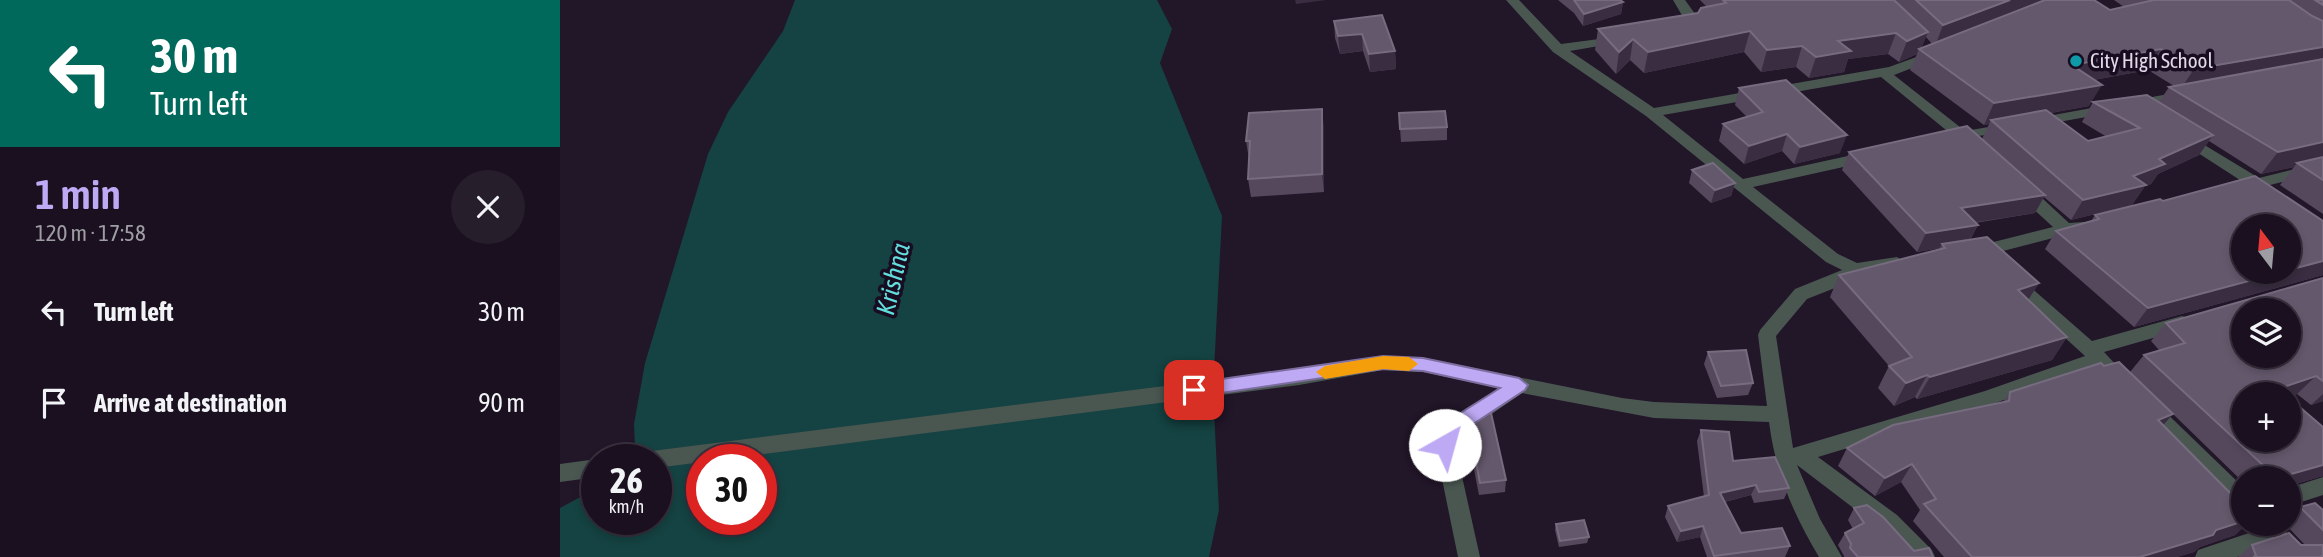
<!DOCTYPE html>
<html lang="en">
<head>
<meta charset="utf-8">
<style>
	:root { --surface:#1a101f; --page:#271e2c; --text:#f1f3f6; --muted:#9f9da4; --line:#38303d; --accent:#bea9f4 }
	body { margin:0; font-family:"Asap Condensed",sans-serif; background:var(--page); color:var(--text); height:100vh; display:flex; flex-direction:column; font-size:26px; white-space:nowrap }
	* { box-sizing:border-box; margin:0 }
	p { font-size:23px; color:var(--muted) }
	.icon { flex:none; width:38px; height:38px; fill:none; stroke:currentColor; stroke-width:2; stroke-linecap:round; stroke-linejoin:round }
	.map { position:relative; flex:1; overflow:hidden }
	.side { display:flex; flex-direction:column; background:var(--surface); width:560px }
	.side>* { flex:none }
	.top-card { background:#00695c; color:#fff; overflow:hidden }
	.needle { width:46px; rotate:344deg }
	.fabs { position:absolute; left:1671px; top:214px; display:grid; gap:14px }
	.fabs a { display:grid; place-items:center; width:70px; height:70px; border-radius:50%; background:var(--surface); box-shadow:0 4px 10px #0003,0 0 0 2px var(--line); font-size:35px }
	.speed { position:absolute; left:21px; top:444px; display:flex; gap:14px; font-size:35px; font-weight:700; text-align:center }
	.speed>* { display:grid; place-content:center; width:91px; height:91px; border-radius:50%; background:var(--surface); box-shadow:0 4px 10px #0003,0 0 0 2px var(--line); line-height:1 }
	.speed small { font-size:18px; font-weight:400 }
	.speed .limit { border:10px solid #d22; background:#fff; color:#111 }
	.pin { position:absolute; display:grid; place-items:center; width:60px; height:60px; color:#fff; margin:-30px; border-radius:14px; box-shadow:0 4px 10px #0006 }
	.me { position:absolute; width:77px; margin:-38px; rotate:38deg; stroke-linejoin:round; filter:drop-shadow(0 0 5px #0008) }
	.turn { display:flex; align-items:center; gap:24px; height:147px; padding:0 35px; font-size:32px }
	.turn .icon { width:91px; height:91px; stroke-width:2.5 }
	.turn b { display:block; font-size:49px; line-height:60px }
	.round { display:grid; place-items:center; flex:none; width:74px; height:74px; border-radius:37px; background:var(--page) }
	.head { display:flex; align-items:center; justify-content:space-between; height:119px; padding:0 35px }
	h1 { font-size:42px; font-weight:600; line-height:52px; color:var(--accent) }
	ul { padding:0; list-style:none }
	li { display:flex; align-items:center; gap:21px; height:91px; padding:0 35px }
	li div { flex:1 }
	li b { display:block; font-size:26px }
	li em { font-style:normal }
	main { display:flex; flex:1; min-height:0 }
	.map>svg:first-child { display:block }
</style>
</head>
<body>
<main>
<section class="side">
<div class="top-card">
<div class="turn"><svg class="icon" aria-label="left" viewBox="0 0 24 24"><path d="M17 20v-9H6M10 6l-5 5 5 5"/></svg><div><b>30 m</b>Turn left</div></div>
</div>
<div class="head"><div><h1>1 min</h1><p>120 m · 17:58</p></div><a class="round"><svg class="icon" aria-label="close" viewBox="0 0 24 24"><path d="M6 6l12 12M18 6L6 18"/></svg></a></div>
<ul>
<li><svg class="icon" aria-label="left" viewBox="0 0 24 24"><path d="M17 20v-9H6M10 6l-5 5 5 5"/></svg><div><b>Turn left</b></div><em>30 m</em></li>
<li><svg class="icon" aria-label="arrive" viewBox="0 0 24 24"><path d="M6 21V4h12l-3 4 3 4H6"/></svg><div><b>Arrive at destination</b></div><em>90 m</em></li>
</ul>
</section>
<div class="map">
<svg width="1763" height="557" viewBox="0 0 1763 557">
	<rect width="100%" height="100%" fill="#221629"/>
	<path fill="#154242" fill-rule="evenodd" d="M235,0H597L612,29L600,63L662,216L653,390L659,510L649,557H0V508L37,488V520H96V460H71L75,449L74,424L85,363L148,154L168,112L223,31ZM142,460H201V520H142Z"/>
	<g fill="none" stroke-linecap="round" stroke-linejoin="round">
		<g fill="#4a5751" fill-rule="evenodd">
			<path d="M946,0H959L1001,44L1062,36V42L1010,51L1094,108L1329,67L1373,51L1378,52V58L1334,75L1405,131L1446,124L1453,128L1446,132L1397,139L1321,77L1103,115L1183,179L1306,152L1314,157L1306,162L1193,187L1278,254L1297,263L1337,257L1346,263L1337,269L1300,274L1290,282L1247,299L1216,336L1233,448L1425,391L1525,356L1448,286L1445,282L1448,278H1460L1532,341L1622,316L1628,318L1631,323L1628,328L1544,352L1570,380L1567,385C1553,390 1545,377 1536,367L1427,406L1258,457L1337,515L1372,550L1375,557H1349L1321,529L1237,465L1260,519L1282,557H1259C1233,514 1215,471 1209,422L1094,418L962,393L897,438L895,445L920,557H898L875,445L881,427L939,388L863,372L823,370L739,385L96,468V460H82L85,454L92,451L739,369L823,356L863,358L1062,398L1094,402L1207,406L1198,335L1200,330L1235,289L1282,270L1266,262L1086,116L993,52Z"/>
			<path d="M1113,0H1125L1138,18L1137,27L1128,32H1118L1117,29L1126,22Z"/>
			<path d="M1625,91L1632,95L1630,98L1477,126L1470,122L1477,118Z"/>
			<path d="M1623,132L1699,178L1763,162V172L1710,185L1709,191C1706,191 1680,191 1676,191L1674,187L1676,183L1683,182L1618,140V134Z"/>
			<path d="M1462,184L1468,185L1509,223L1524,222L1526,226L1524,230L1416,258L1410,256L1407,252L1410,248L1493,227L1456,193L1454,189Z"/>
			<path d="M1587,399L1594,401L1684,488V511L1676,509L1580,413L1577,407L1580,401Z"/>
			<path d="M37,459L40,460H37V477L0,482V464Z"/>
			<path d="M1763,477V495L1729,506V488Z"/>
			<path d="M1716,524L1724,527L1727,534L1724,541L1677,557H1635L1638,550Z"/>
		</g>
	</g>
	<g fill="#55485d" fill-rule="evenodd">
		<path d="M998,0H1060L1063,2L1061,14L1023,26L1014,13Z"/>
		<path d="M1140,0H1534L1550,10L1564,7L1554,0H1763V214L1720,185L1734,167L1701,174L1649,141L1639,155L1598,174L1591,184L1585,186L1572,205L1511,220L1484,197L1475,213L1415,223L1418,225L1410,240L1479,283L1468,300L1507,337L1492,360L1357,399L1355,397L1334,406L1318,388L1329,366L1270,297L1279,275L1379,249L1380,248L1357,252L1282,170L1289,152L1422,139L1429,124L1424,125L1350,70L1357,54L1339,62L1328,54L1288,59L1284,72L1249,78L1236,67L1201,72L1184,52L1084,73L1070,60L1056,74L1035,50L1038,29L1138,13L1147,7ZM1366,37L1372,44L1361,48ZM1588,70L1614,86L1609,87L1599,102H1533L1522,122L1547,137L1528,141L1491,113L1529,106L1534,80Z"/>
		<path d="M774,21L835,51L836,69L810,72L803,51L780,54L775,38Z"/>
		<path d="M1179,88L1280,153L1234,164L1222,151L1184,164L1159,141L1163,124L1187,117L1175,105Z"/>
		<path d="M839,113L887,127V140L841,142Z"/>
		<path d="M764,127V192L691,197L688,179L689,159L686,141Z"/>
		<path d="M1132,170L1175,183L1171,196L1151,203L1129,183Z"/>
		<path d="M1603,201L1763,221V275L1574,327L1485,249L1496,231L1531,221L1535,215Z"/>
		<path d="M1763,278V401L1751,405L1737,394L1729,397V394H1684L1763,476L1729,486V478H1684V483L1613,414L1603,425L1684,523H1688L1675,535L1640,547L1634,552L1617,557H1384L1353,521L1360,510L1341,482L1315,496L1278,466L1287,448L1443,402L1450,392L1544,366L1570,372L1584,355L1599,350L1591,341L1606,323Z"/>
		<path d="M1148,352L1193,383L1188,395L1157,398L1144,364Z"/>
		<path d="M908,421L946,480L945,492L919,495L907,434Z"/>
		<path d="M1141,430L1173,461L1229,488L1224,499L1194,503L1191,495L1165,502L1181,533L1230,546L1225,557H1147L1140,537L1117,542L1105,517L1108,506L1144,497L1137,441Z"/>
		<path d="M1740,507L1763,510V557H1678L1692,545H1745L1724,523H1729V517Z"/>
		<path d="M1294,508L1354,551L1373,557H1284V556L1278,545L1285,533L1293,529L1288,520Z"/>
		<path d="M996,524L1029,537L1027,543L999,547L995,530Z"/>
	</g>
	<g fill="#3a2d42">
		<path d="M735,0H766L736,4Z"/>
		<path d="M1450,0H1494L1375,46L1383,25Z"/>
		<path d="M1063,2L1061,14L1023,26L1024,14Z"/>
		<path d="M1190,31L1184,52L1084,73L1088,52Z"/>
		<path d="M1368,32L1361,50L1359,49L1357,54L1339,62L1347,41Z"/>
		<path d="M1336,33L1328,54L1288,59L1284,72L1249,78L1256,57L1278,41Z"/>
		<path d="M802,34L803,51L780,54L778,36Z"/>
		<path d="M1073,39L1070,60L1056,74L1059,52Z"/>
		<path d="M1242,46L1236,67L1201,72L1207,50Z"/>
		<path d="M1763,47V65L1620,90L1634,69Z"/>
		<path d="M1601,49L1588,70L1500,86L1512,65Z"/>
		<path d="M835,51L836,69L810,72L809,54Z"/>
		<path d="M1542,85L1529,106L1434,123L1431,120L1429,124L1424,125L1434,103Z"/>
		<path d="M762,109L764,127V192L762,174Z"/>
		<path d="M1227,134L1222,151L1184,164L1189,146Z"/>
		<path d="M1287,135L1280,153L1234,164L1240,147Z"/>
		<path d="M1653,135L1639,155L1598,174L1591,184L1585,186L1572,205L1511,220L1523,200L1573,176L1599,159Z"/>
		<path d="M1763,142V160L1737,163L1734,167L1701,174L1718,152Z"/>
		<path d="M1175,183L1171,196L1151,203L1155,190Z"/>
		<path d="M1485,195L1475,213L1391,226L1401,208Z"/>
		<path d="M1418,225L1408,243L1382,244L1380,248L1357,252L1366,233Z"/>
		<path d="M1763,261V275L1574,327L1588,308Z"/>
		<path d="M1479,283L1465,305L1458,290Z"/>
		<path d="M1507,337L1492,360L1357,399L1370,377Z"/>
		<path d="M1367,375L1355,397L1334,406L1346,383Z"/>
		<path d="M1756,376L1737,394L1729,397V394H1713L1718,389Z"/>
		<path d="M1763,394V401L1751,405Z"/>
		<path d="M1613,414L1597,432L1598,420Z"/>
		<path d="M1352,464L1341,482L1315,496L1325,478Z"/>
		<path d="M1763,465V476L1729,486V478H1717Z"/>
		<path d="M1196,485L1191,495L1156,504L1160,493Z"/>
		<path d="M1684,521V523H1688L1675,535L1640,547L1634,552L1617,557H1580Z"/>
		<path d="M1143,526L1140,537L1117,542L1121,531Z"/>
	</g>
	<g fill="#64586c" stroke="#776c7f" stroke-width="2" fill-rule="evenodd">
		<path d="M1014,0H1060L1063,2L1024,14Z"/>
		<path d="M1163,0H1334L1368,32L1347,41L1336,33L1278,41L1291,51L1256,57L1242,46L1207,50L1190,31L1088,52L1073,39L1059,52L1038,29L1138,13L1141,8L1166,3Z"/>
		<path d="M1356,0H1450L1383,25Z"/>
		<path d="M1485,0H1534L1550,10L1594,0H1729L1752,16L1763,21V47L1634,69L1601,49L1512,65L1542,85L1434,103L1359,49Z"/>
		<path d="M1755,0H1763V5Z"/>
		<path d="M822,15L835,51L809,54L802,34L778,36L774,21Z"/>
		<path d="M1763,59V142L1718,152L1609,87Z"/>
		<path d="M1226,80L1287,135L1240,147L1227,134L1189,146L1163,124L1203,112L1179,88Z"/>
		<path d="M1587,95L1653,135L1599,159L1605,164L1573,176L1586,185L1523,200L1431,120L1486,110L1528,141L1580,128L1533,102Z"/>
		<path d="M762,109V174L688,179L690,141H686L689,113Z"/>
		<path d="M885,111L887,127L840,129L839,113Z"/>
		<path d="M1407,126L1485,195L1401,208L1418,225L1366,233L1289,152Z"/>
		<path d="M1763,157V180L1737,163Z"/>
		<path d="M1153,163L1175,183L1155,190L1132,170Z"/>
		<path d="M1695,176L1763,221V261L1729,270V226H1684V271H1726L1588,308L1496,231L1539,219L1535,215L1600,199L1603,201Z"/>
		<path d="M1427,237L1479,283L1458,290L1507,337L1370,377L1367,375L1346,383L1329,366L1352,357L1279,275L1385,248L1382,244Z"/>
		<path d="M1763,278V381L1756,376L1718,389L1724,394H1684V439H1729V398L1763,427V465L1717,478H1709L1705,467L1584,355L1625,343L1606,323ZM1684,310H1729V355H1684Z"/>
		<path d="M1186,350L1193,383L1161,386L1148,352Z"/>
		<path d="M1559,362L1613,414L1598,420L1684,507V521L1656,530L1653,535L1580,557H1412L1364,504L1376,499L1352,464L1325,478L1287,448L1333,425L1449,401L1450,392L1541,363L1544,366Z"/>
		<path d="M931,413L946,480L920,483L908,421L919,414Z"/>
		<path d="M1141,430L1169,432L1173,461L1215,457L1229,488L1199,492L1196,485L1160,493L1181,533L1222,528L1230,546L1154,556L1143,526L1121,531L1108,506L1149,495Z"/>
		<path d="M1755,503L1763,510V530L1740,507Z"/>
		<path d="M1307,505L1323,517L1354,551L1369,548L1373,557H1298L1290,548L1291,544L1285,533L1304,523L1294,508Z"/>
		<path d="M1024,520L1029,537L1000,541L996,524Z"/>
		<path d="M1729,533L1741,545H1763V556L1759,557H1693L1696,556L1692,545Z"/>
	</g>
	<path fill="#bea9f4" stroke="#7c6e9f" stroke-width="2" d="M823,356L863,358L959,378L968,385L965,390L904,430L896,437L892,450H879L876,445L881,428L891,419L940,388L863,371L823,369L634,397L625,390L634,383Z"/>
	<path fill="#f59e0b" d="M823,356L849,357L858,364L849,371L823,369L765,379L756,372L765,366Z"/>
	<circle fill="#0f9aa8" stroke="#180d20" stroke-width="2.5" cx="1516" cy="61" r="7"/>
	<g text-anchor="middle" stroke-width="7" stroke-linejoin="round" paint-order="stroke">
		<g font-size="21" fill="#e1d9e7" stroke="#180d20" text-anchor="start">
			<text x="1530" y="68">City High School</text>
		</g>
		<g font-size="26" font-style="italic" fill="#63dede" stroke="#180d20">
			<text transform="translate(333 279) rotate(-77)" y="9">Krishna</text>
		</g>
	</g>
</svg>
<div class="fabs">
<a><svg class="needle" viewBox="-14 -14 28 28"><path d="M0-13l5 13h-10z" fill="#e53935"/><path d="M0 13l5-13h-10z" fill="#9f9da4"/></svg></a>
<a><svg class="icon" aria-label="layers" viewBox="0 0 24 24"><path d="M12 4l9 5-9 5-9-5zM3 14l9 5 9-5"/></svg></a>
<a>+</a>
<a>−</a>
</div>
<div class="speed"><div>26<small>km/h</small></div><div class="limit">30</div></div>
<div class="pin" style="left:634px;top:390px;background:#d93025"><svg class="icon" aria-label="arrive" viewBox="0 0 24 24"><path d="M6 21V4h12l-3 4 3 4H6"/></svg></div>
<svg class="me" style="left:885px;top:445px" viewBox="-20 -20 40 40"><circle r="19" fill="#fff"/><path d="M0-13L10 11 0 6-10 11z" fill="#bea9f4"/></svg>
</div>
</main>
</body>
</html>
